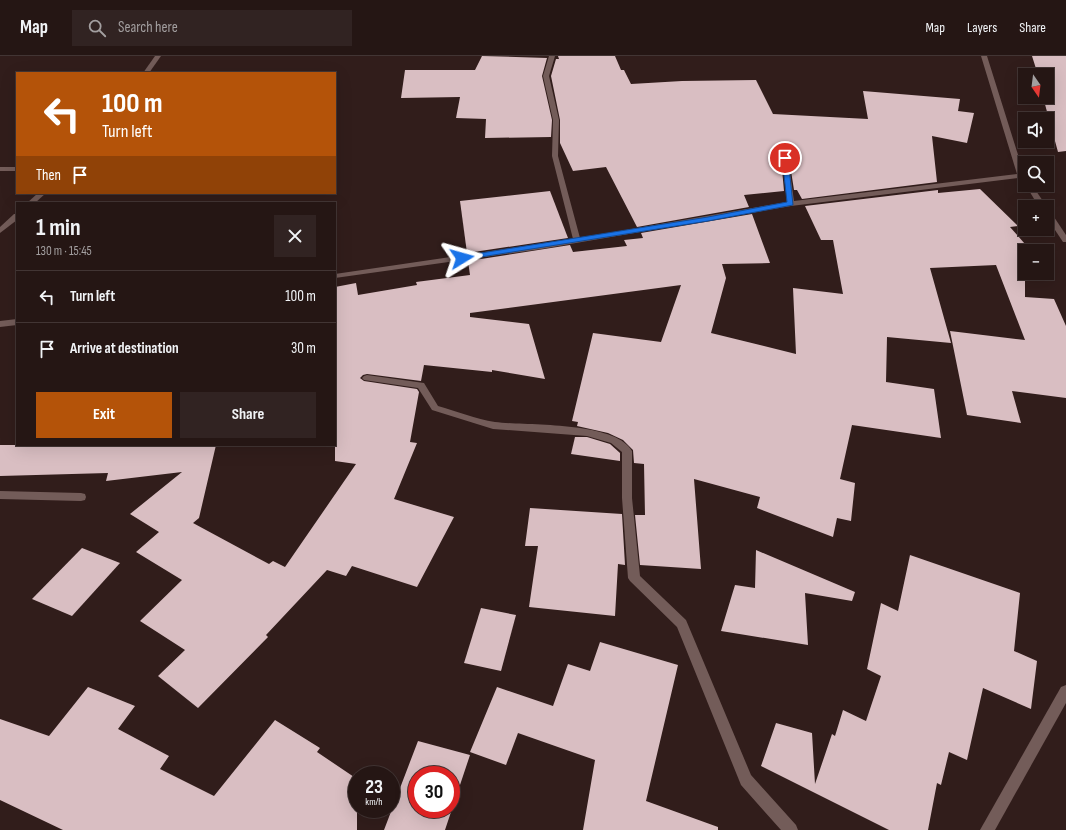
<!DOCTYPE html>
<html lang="en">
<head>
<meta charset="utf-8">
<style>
	:root { --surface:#251614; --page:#312322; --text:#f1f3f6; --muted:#a39fa0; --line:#423534; --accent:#b45309 }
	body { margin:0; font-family:"Sofia Sans Condensed",sans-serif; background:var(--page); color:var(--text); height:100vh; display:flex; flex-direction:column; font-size:15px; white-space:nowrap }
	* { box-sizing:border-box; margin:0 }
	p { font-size:13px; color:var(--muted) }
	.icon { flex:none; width:22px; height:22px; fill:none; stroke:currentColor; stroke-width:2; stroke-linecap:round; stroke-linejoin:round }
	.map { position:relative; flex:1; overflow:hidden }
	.side { position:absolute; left:16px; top:146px; width:320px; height:244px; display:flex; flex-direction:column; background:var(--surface); border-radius:0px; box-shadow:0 4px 16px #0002,0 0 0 1px var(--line) }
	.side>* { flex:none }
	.hud { position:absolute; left:16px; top:16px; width:320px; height:122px; border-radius:0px; box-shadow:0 4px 16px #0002,0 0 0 1px var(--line); background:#b45309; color:#fff; overflow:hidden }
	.needle { width:26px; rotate:166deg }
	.tools { position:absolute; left:1018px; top:12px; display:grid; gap:8px }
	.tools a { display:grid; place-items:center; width:36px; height:36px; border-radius:0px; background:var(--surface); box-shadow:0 4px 16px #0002,0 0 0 1px var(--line); font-size:20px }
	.speed { position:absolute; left:348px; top:710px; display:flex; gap:8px; font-size:20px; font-weight:700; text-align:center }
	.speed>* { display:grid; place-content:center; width:52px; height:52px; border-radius:50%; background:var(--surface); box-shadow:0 4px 16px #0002,0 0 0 1px var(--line); line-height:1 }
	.speed small { font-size:10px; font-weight:400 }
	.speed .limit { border:6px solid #d22; background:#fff; color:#111 }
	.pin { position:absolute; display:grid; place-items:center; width:34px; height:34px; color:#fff; margin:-17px; border:2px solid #fff; border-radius:50%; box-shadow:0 1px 4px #0007 }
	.me { position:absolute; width:44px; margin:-22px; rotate:82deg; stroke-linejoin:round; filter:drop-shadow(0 0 3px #0008) }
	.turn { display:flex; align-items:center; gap:14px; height:84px; padding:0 20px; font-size:18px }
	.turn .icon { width:52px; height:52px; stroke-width:2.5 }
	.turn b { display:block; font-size:28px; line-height:34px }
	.then { display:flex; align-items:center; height:38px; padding:0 20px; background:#0003; gap:8px; font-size:15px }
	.round { display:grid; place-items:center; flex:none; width:42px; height:42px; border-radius:0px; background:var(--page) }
	.head { display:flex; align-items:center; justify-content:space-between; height:68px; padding:0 20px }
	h1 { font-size:24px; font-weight:700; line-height:30px }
	.action { display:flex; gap:8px; margin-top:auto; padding:8px 20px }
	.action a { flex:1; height:46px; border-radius:0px; background:var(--accent); color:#fff; font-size:16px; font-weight:700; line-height:46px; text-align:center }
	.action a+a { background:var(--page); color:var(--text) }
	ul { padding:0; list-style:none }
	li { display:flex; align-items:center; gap:12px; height:52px; padding:0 20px; border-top:1px solid var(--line) }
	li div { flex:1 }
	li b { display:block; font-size:15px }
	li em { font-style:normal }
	header { display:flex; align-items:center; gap:24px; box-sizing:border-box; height:56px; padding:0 20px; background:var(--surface); border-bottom:1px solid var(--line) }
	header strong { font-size:19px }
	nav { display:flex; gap:22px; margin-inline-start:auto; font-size:14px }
	.search { width:280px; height:36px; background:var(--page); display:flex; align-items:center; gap:10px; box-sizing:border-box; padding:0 14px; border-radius:0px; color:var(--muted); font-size:15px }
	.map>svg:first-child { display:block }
</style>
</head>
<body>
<header>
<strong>Map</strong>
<div class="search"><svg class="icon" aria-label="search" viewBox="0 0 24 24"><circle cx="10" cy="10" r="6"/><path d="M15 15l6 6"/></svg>Search here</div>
<nav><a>Map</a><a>Layers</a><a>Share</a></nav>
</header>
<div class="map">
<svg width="1066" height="774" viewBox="0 0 1066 774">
	<rect width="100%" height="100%" fill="#311d1b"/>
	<g fill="#d9bec2" fill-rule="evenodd">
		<path d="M482,0L547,2L542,20L552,64L551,81L485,82L486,63L456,62L460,41L401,42L405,14H475Z"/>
		<path d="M558,0H615L621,14H624L631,28L682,25L756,24L773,58L868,63L863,35L960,43L958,55L974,57L967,87L932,80L937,126L802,143L797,134H794L789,102L784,99L781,102L784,135L744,139L749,151L637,171L606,111L573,115L560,87V64L551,20L556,3H559Z"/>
		<path d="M1032,0H1066V95L1058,96L1043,41H1047V19H1038Z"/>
		<path d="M980,133L1018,170L1010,171L1025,188V241L1054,243L1066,270V342L1012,335L1021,367L967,359L950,275L1025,284L996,209L930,212L951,287L887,281L886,326L934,333L941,382L852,369L840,423L855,427L851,465L837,462L833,481L757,452L760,441L694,423L701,513L640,509L635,459H645L644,408L634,407L633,394L623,384L608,377L577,370L578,366L572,365L593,277L661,286L681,229L470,257V261L529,268L545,323L492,314V316L424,309L421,325L367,318L363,319L360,322L364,325L417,333L419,336L410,386L417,387L394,443L454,461L417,531L352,510L346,520L327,514L266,579L268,581L198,652L158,620L185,594L140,565L182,524L136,496L159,476L130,458L182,416L106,425L108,417L0,420V389H216L199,462L193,467L269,508L273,505L285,511L356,408L335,405V231L356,227L358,239L417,229L416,226L470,219L468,205L570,189L573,196L627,190L624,184L643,182L641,177L752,158L770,207L722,208L726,222L711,277L796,298L793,232L843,238L833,184H821L805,150L938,134V137Z"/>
		<path d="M550,135L568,182L467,197L460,145Z"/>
		<path d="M575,381H587L610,388L620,397V405L571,398Z"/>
		<path d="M530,452L622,458L625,509L618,508L615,560L529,551L538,490H525Z"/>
		<path d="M82,492L120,507L72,560L32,543Z"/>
		<path d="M756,494L855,536L852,545L805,537L808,589L721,575L735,529L755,532Z"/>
		<path d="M910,499L1020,537L1014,595L1037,605L1031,653L983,632L967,704L949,696L941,729L937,727L928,774H889L761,710L776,667L812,677L815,728L832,678L835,680L843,654L866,665L881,620L867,613L881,547L898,555Z"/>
		<path d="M481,552L516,559L501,615L464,607Z"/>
		<path d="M600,586L678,609L646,745L718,771V774H583L595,704L518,677L506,709L470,696L497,631L553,650L568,608L590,615Z"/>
		<path d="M88,631L135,650L118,673L169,700L160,713L214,740L275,664L320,692L317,696L357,723V774H63L0,744V663L49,680Z"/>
		<path d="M418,685L470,699L445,774H384ZM417,719H451V753H417Z"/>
	</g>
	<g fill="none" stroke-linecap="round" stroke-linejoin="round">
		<g fill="#735c59" fill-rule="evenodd">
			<path d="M155,0H161L149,17H143Z"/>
			<path d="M549,0H555L549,20L559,64L558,100L580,182L787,146L782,102L785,100L788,102L794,145L1017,118L981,0H987L1025,121V126L1022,125L1019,122L791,150L541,193L335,222V218L573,183L552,100L553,64L543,20Z"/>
			<rect x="0" y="111" width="17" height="4"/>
			<path d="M1025,128L1032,129L1047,151H1039Z"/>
			<path d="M38,137H46L35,147H27Z"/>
			<path d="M1047,155H1050L1066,179V186H1063L1047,162Z"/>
			<path d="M14,158H17V164L0,177V171Z"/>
			<path d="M17,263V269L0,271V265Z"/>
			<path d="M367,319L424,327L438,350C456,355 476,363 495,366C526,370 615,365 632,395V442L640,520L686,564L751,719L796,769L798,774H781L741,729L677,571L630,525L628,522L622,442V396L611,387L587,380L493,373L432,354L418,332L364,324L362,322L364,320Z"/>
			<path d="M0,435L81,437L85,438L86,441L85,444L81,445L0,443Z"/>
			<path d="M1066,629V647L995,774H980L1061,631Z"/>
		</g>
	</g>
	<path fill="#1a73e8" stroke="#114b97" d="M782,101L788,102L793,149L708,165L462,204L458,202L462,200L708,161L787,146Z"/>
</svg>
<div class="tools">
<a><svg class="needle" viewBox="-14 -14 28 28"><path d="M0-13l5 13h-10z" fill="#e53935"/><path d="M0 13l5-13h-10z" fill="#a39fa0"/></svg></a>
<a><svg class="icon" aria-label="sound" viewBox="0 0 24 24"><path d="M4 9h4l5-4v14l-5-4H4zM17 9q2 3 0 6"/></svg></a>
<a><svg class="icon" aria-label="search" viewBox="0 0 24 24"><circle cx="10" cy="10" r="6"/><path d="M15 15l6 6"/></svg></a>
<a>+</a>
<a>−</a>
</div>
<div class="speed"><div>23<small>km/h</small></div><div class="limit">30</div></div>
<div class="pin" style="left:785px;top:102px;background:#d93025"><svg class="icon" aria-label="arrive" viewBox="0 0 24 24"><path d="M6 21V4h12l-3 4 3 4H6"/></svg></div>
<svg class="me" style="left:462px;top:202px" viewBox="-20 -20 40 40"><path d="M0-17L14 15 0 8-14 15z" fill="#1a73e8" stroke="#fff" stroke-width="4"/></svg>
<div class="hud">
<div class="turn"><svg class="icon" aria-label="left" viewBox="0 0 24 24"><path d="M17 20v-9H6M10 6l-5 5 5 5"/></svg><div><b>100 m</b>Turn left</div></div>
<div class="then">Then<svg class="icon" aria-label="arrive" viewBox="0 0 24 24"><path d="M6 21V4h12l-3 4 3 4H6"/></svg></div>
</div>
<section class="side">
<div class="head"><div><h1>1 min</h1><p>130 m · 15:45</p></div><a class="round"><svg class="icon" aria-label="close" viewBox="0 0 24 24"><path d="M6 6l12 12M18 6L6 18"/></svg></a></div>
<ul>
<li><svg class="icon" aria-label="left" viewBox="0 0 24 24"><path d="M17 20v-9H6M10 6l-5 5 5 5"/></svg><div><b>Turn left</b></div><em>100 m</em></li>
<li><svg class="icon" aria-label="arrive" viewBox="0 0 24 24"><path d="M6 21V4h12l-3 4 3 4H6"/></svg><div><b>Arrive at destination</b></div><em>30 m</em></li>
</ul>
<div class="action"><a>Exit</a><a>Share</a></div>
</section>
</div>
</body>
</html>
